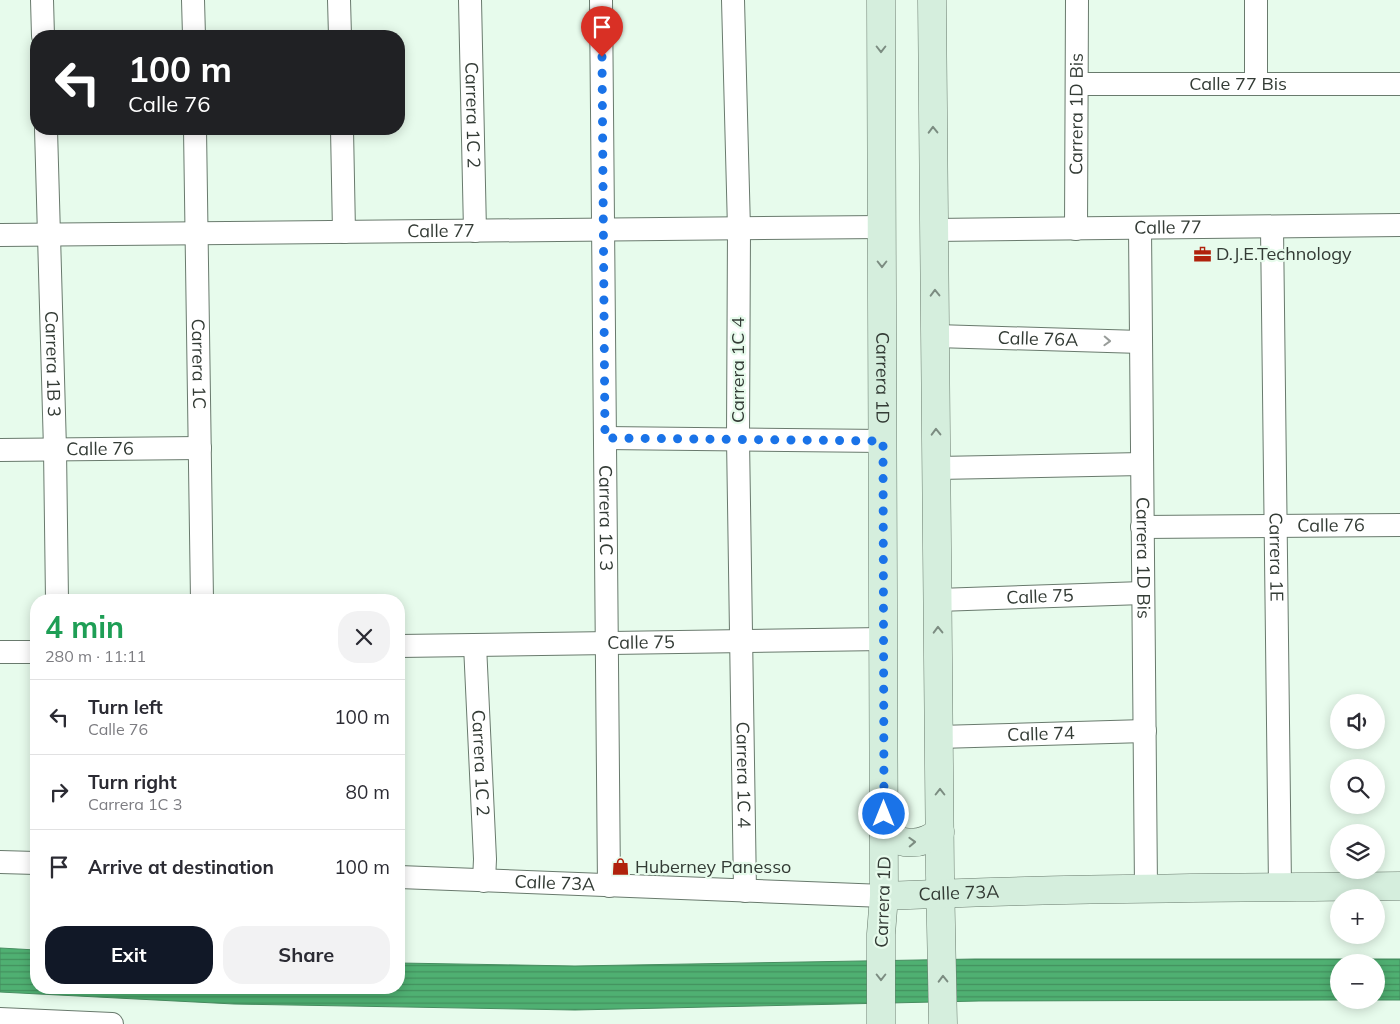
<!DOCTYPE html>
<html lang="en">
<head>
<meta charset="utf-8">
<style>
	:root { --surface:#fff; --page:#f2f2f3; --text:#2b2b33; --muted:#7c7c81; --line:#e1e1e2; --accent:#111827 }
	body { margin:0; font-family:Mulish,sans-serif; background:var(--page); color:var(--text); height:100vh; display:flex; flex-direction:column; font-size:19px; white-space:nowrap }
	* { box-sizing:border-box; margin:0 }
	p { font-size:16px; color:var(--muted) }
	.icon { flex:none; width:28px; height:28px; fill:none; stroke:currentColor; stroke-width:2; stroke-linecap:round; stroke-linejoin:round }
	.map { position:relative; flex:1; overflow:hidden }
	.panel { position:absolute; left:30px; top:594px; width:375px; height:400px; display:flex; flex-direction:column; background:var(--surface); border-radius:20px; box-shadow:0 2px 12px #0003 }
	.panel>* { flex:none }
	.top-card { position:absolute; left:30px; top:30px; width:375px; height:105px; border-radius:20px; box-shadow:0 2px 12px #0003; background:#202124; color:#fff; overflow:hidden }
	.fabs { position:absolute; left:1330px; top:694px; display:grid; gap:10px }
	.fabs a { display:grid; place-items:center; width:55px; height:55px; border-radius:50%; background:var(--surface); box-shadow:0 2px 12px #0003; font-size:25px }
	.pin { position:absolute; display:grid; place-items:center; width:42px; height:42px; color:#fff; margin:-51px -21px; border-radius:50% 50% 50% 0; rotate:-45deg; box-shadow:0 0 5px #0007 }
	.pin .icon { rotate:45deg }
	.me { position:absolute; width:55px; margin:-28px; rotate:0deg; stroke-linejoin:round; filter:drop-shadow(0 0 4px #0008) }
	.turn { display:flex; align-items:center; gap:18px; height:105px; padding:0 15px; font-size:22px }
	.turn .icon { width:65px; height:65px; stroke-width:2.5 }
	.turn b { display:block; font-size:35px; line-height:42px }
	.round { display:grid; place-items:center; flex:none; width:52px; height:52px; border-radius:20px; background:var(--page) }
	.head { display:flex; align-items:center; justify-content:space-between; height:85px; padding:0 15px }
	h1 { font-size:30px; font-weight:700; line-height:38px; color:#1e9e55 }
	.primary-button { display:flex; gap:10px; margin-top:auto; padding:10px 15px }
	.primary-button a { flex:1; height:58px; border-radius:20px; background:var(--accent); color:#fff; font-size:20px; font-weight:700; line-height:58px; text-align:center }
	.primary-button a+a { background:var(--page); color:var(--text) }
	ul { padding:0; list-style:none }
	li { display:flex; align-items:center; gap:15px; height:75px; padding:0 15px; border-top:1px solid var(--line) }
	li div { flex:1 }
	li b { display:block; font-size:19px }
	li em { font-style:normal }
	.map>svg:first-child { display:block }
</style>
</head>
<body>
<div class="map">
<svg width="1400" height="1024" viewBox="0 0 1400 1024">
	<defs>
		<pattern id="water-rules" width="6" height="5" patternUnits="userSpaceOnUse" patternTransform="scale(1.25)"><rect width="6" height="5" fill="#4fb072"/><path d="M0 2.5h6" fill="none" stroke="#42905e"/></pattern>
	</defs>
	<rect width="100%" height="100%" fill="#e7fbec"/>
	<path fill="url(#water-rules)" stroke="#478d60" d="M0,948L36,950V988H399V963L575,966L975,959H1400V1000H1376V962H1339V1000L979,1001L575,1010L234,1004L0,992Z"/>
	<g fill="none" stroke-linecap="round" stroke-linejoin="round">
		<defs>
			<g id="street">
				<path d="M42,0L43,36"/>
				<path d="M193,0L194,36"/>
				<path d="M339,0L340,36"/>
				<path id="s1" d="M470,0L475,231"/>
				<path id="s2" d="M601,0L609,886"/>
				<path id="s3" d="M733,0L739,229L738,439L745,891"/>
				<path d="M1256,0V84"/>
				<path id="s4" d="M1077,84H1400"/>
				<path id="s5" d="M46,129L55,449L57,600"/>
				<path id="s6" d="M195,129L202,600"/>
				<path d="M342,129L344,232"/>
				<path id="s7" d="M1272,227L1280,887"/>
				<path id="s8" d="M1140,228L1146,888"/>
				<path id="s9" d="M1076,229L1077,0"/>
				<path id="s10" d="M934,230L1400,225"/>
				<path id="s11" d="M0,235L882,227"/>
				<path id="s12" d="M936,336L1141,342"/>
				<path d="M605,438L883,441"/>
				<path id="s13" d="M0,450L200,448"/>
				<path d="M937,468L1142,464"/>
				<path id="s14" d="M1142,527L1400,525"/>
				<path id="s15" d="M938,600L1143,593"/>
				<path id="s16" d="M475,645L485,859L484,881"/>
				<path id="s17" d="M399,646L883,639"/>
				<path d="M0,652H36"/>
				<path id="s18" d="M939,737L1145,731"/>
				<path d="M0,862L36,863"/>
				<path id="s19" d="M399,877L884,896"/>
				<path d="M0,1019L112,1024"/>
			</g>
			<g id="secondary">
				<path id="s20" d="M881,0L884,896L881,934V1024"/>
				<path d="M932,0L940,875L943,1024"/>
				<path d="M884,834C904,846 921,846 940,832"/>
				<path id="s21" d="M884,896C1056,888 1228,888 1400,886"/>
			</g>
		</defs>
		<use href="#street" stroke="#697a6d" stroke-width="24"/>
		<use href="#secondary" stroke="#697a6d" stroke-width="29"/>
		<use href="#street" stroke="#fff" stroke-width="22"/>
		<use href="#secondary" stroke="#d5eedd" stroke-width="28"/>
	</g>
	<defs><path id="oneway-chevron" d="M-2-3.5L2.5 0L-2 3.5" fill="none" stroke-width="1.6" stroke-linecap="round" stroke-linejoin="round" transform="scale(1.25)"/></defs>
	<g stroke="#7c8c81">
		<use href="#oneway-chevron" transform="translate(881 49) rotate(90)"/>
		<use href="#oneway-chevron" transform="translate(933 130) rotate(-91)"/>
		<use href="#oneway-chevron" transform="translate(882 264) rotate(90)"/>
		<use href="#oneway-chevron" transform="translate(935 293) rotate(-91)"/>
		<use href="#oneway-chevron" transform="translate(936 432) rotate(-91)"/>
		<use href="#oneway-chevron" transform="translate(938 630) rotate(-91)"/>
		<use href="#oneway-chevron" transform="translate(940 792) rotate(-90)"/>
		<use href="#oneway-chevron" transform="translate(912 842) rotate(-2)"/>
		<use href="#oneway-chevron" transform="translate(881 977) rotate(90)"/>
		<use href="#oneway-chevron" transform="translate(943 979) rotate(-91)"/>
	</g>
	<use stroke="#999d9a" href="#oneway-chevron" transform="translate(1107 341) rotate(2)"/>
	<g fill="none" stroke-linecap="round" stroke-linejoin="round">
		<path stroke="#1a73e8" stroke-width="9" stroke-dasharray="0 16.2" d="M602,57L605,438L883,441L884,814"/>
	</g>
	<defs>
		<symbol id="office-bare" viewBox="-9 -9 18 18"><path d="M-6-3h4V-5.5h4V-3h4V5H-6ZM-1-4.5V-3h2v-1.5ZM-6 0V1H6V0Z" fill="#b0220c" stroke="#e7fbec" stroke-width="2.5" paint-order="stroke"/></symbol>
		<symbol id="shop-bare" viewBox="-9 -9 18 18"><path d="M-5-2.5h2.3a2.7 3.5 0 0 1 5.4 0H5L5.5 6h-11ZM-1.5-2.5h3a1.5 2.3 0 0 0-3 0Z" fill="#b0220c" stroke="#e7fbec" stroke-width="2.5" paint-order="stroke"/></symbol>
	</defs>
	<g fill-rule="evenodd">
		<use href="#office-bare" x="1190" y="242" width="25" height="25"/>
		<use href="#shop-bare" x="608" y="854" width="25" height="25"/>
	</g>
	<g text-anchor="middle" stroke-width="4.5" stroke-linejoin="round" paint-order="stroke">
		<g font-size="18" fill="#333b35" stroke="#e7fbec">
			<text dy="6" stroke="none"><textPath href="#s4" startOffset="161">Calle 77 Bis</textPath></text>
			<text dy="6" stroke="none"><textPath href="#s9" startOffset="115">Carrera 1D Bis</textPath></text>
			<text dy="6" stroke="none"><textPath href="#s1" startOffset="115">Carrera 1C 2</textPath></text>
			<text dy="6" stroke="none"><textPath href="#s10" startOffset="234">Calle 77</textPath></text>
			<text dy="6" stroke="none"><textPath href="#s11" startOffset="441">Calle 77</textPath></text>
			<text dy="6" stroke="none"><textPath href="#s12" startOffset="102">Calle 76A</textPath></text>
			<text dy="6" stroke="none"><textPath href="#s5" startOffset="235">Carrera 1B 3</textPath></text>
			<text dy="6" stroke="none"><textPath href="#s6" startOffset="235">Carrera 1C</textPath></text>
			<text transform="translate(738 370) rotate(-90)" y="6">Carrera 1C 4</text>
			<text dy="6" stroke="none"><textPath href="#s20" startOffset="378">Carrera 1D</textPath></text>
			<text dy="6" stroke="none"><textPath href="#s13" startOffset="100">Calle 76</textPath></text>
			<text dy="6" stroke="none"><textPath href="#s2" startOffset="518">Carrera 1C 3</textPath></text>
			<text dy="6" stroke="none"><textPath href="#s14" startOffset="189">Calle 76</textPath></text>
			<text dy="6" stroke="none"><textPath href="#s7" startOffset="330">Carrera 1E</textPath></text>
			<text dy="6" stroke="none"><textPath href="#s8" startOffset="330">Carrera 1D Bis</textPath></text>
			<text dy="6" stroke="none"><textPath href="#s15" startOffset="102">Calle 75</textPath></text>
			<text dy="6" stroke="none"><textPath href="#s17" startOffset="242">Calle 75</textPath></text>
			<text dy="6" stroke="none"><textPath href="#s18" startOffset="102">Calle 74</textPath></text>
			<text dy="6" stroke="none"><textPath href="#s16" startOffset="118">Carrera 1C 2</textPath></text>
			<text dy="6" stroke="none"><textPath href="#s3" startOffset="775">Carrera 1C 4</textPath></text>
			<text dy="6" stroke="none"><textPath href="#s19" startOffset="156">Calle 73A</textPath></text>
			<text dy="6" stroke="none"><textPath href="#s21" startOffset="75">Calle 73A</textPath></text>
			<text transform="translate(883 902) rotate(-88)" y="6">Carrera 1D</text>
		</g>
		<g font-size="18" fill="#333b35" stroke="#e7fbec" text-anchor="start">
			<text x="1216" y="260">D.J.E.Technology</text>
			<text x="635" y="873">Huberney Panesso</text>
		</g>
	</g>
</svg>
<div class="fabs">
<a><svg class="icon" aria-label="sound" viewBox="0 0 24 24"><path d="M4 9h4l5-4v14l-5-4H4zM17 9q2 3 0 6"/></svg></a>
<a><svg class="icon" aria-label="search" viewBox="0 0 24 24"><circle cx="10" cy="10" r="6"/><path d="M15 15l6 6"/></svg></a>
<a><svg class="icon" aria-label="layers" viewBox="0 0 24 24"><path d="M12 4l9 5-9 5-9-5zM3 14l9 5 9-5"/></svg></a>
<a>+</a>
<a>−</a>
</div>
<div class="pin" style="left:602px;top:57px;background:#d93025"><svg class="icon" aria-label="arrive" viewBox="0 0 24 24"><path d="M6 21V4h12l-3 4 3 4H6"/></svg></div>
<svg class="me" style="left:884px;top:814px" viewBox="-20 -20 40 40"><circle r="17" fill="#1a73e8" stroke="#fff" stroke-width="3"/><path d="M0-11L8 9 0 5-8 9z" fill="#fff"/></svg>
<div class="top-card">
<div class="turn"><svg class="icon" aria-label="left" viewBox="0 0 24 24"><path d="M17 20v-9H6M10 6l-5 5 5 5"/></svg><div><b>100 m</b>Calle 76</div></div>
</div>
<section class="panel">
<div class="head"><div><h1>4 min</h1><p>280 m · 11:11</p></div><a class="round"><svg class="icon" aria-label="close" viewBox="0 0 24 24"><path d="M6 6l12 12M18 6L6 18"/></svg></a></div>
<ul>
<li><svg class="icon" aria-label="left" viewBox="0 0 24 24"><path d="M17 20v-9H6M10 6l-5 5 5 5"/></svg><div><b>Turn left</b><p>Calle 76</p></div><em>100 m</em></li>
<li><svg class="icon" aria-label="right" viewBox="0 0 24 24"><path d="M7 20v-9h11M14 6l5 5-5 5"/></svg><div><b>Turn right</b><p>Carrera 1C 3</p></div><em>80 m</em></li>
<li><svg class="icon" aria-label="arrive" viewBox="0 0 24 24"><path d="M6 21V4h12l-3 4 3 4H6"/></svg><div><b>Arrive at destination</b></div><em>100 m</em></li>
</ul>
<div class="primary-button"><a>Exit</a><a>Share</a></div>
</section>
</div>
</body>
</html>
